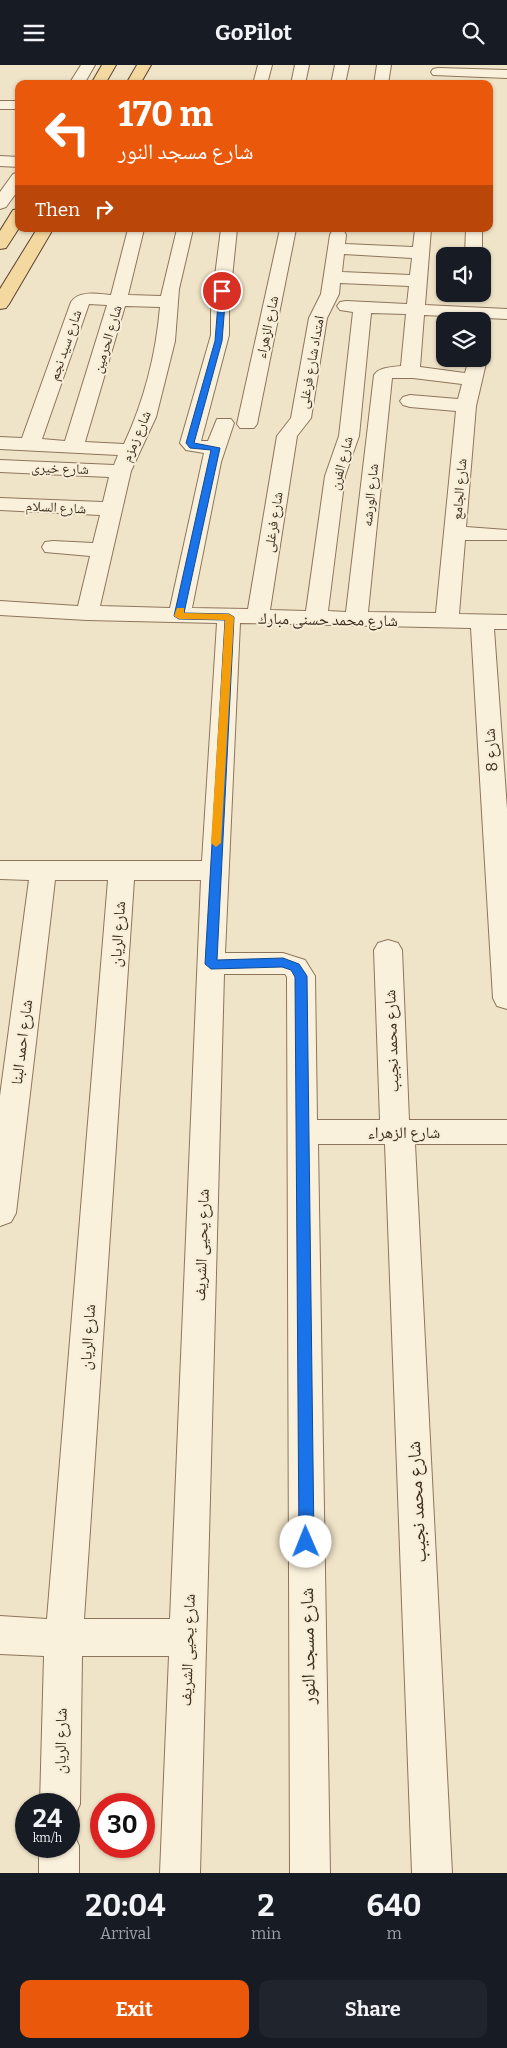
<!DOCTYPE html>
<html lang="en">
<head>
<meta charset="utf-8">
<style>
	:root { --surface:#171b24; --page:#20242c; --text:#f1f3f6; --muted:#9ea1a6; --accent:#ea580c }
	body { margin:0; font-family:Bitter,"Noto Naskh Arabic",serif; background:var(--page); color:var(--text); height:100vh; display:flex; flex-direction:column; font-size:19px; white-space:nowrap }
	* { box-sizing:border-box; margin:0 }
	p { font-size:16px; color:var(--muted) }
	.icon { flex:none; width:28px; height:28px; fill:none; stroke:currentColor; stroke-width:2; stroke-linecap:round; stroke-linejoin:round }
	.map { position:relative; height:1808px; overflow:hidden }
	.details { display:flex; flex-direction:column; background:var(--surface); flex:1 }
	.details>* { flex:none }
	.banner { position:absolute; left:15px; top:15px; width:478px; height:152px; border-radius:10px; box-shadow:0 1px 4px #0004; background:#ea580c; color:#fff; overflow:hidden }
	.fabs { position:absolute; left:436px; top:182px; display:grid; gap:10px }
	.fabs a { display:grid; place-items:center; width:55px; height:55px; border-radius:10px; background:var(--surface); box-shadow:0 1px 4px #0004; font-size:25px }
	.speed { position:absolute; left:15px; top:1728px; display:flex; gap:10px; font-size:25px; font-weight:700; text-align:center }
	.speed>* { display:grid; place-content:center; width:65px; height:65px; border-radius:50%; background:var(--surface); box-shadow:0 1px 4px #0004; line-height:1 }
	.speed small { font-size:12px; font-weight:400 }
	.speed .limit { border:8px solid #d22; background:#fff; color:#111 }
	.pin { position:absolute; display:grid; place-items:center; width:42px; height:42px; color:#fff; margin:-21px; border:2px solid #fff; border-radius:50%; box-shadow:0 1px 5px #0007 }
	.me { position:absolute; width:55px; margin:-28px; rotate:359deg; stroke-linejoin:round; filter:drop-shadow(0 0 4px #0008) }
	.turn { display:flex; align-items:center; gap:18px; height:105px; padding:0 20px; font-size:22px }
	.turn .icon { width:65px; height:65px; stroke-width:2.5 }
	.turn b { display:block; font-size:35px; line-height:42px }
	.then { display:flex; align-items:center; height:48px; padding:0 20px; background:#0003; gap:10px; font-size:19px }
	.eta { display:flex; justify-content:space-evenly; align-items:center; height:85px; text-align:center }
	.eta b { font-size:30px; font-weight:700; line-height:35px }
	.cta { display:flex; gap:10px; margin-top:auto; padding:10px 20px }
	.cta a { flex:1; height:58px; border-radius:10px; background:var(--accent); color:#fff; font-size:20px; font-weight:700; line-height:58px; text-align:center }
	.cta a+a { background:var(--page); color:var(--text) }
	header { display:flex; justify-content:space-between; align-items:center; height:65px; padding:0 20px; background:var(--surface); font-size:22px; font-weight:700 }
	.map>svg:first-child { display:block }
</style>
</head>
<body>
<header><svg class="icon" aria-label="menu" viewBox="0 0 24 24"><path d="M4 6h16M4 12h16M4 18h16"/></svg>GoPilot<svg class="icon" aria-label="search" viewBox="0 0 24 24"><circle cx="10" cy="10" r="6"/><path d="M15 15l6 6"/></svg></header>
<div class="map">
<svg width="507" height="1808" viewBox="0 0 507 1808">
	<rect width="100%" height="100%" fill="#f0e4c8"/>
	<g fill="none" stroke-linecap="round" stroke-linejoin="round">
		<defs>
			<g id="minor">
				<path d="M81,0H95L84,19H69Z"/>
				<path d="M258,0H272L267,19H253Z"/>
				<path d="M295,0H309L305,19H291Z"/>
				<path d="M335,0H349L345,19H331Z"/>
				<path d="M377,0H391L388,19H374Z"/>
				<path d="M438,3L507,5V13L433,10L431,7L433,4Z"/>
				<rect x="0" y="36" width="19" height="8"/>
				<path d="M0,91L19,92V102L0,101Z"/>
				<path d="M19,107V124L6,142L0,144V127L13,109Z"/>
				<path d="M128,164H144L128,230L161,231L177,164H193L179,224L175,276L156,352L131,406L100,541L170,543L204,388L186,385L180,378L211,270V242L221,164H237L229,242V270L201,376H208L217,354H231L234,358L221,397L192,543L248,544L277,371L291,353L309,253L321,229L330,170L332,166H344L346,170L345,179L413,182L415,164H431L425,240L507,244V254L424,250L420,302L465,308L469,294H482V290L487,294L476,341L466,462L507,465V475H465L459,549L507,550V564H494L507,744V944L497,941L493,933L471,563L240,558L225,888H283L305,895L315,911L317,1055H380L374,885L378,878L388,875L398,878L402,885L409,1055H507V1079H415L452,1808H412L385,1079H318L330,1808H290L287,912L285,909H224L200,1808H160L169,1591H82L80,1739L74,1753L69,1755V1739H40L44,1591L0,1589V1551L47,1554L108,815H55L16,1148L11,1157L0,1161V1031L29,815L0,814V796H202L217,558L87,555L0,550V536L78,541L90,491L45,487L42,482L45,477L53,476L93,478L100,450L0,445V433L103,437L109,412L0,407V395L114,400L118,390L0,384V372L22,373L71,237C79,225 98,229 111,230ZM344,189L412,193L410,210L342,207ZM340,218L409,221L407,239L346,236L340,237L337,241L340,245L353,247L339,371L325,411L306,546L270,545L297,371L311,353L327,253L339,229ZM89,239L107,240L65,376L42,374ZM125,241L160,242C156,289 144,336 124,379L85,377ZM371,248L406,249L401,301C392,302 379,302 374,310L346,547L328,546L345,411L359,371ZM392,313H413L462,319L458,334L410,330L403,332L400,336L403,340L410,342L456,346L436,548L368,547ZM134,815H201L170,1554H84Z"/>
				<path d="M280,164H296L257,359L254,363H240L237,359Z"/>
				<path d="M466,164H482V191H465Z"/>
				<path d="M69,1765L73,1767L79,1781V1808H39V1781H69Z"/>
			</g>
			<g id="major">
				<path d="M102,0H116L105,19H91Z"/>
				<path d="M137,0H151L140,19H126Z"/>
				<path d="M19,144V163L6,183L0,184V166L13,145Z"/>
				<path d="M37,164H53L9,239L6,243L0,244V224Z"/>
			</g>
		</defs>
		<use href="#minor" stroke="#8d755c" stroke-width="2"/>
		<use href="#major" stroke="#5b4330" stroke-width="2"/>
		<use href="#minor" fill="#faf1dc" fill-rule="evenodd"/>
		<use href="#major" fill="#f3d89f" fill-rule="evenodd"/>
	</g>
	<path fill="#1a73e8" stroke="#114b97" d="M222,224L226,226L222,276L194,378L220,383L184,548L229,549L234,552L217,895L283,893L299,899L307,911L314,1477L311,1482L306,1484L301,1482L299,1477L295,912L291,905L282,902L211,904L205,899L225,555L179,554L174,551L211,385L190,383L186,378L215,276L219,226Z"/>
	<path fill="#f59e0b" d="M177,543H184V548L229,549L234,552L221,778L216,782L211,778L225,555L179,554L174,551Z"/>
	<g text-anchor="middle" stroke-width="4" stroke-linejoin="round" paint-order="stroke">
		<g font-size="14" fill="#3d2e20" stroke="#f7eed8">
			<text transform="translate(267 262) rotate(-78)" y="5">شارع الزهراء</text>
			<text transform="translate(107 274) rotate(-73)" y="5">شارع الحرمين</text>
			<text transform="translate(65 280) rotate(-71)" y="5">شارع سيد نجم</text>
			<text transform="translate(311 297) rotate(-80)" y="5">امتداد شارع فرغلى</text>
			<text transform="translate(136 371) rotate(-67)" y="5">شارع زمزم</text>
			<text transform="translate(341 398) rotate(-75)" y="5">شارع الفرن</text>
			<text transform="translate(60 403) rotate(2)" y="5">شارع خيرى</text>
			<text transform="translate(459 424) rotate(-85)" y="5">شارع الجامع</text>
			<text transform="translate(370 430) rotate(-84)" y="5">شارع الورشه</text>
			<text transform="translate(56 442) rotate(3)" y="5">شارع السلام</text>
			<text transform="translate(273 457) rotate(-81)" y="5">شارع فرغلى</text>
		</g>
		<g font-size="16" fill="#3d2e20" stroke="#f7eed8">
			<text transform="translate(328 554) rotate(1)" y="6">شارع محمد حسنى مبارك</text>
			<text transform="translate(490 685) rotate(-94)" y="6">شارع 8</text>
			<text transform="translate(117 869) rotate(-86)" y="6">شارع الريان</text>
			<text transform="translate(391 976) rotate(-92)" y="6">شارع محمد نجيب</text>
			<text transform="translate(21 977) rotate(-83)" y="6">شارع احمد البنا</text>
			<text x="404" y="1073">شارع الزهراء</text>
			<text transform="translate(201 1180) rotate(-88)" y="6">شارع يحيى الشريف</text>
			<text transform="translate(87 1272) rotate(-86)" y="6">شارع الريان</text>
			<text transform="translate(187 1585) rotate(-88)" y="6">شارع يحيى الشريف</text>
			<text transform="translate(60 1676) rotate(-89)" y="6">شارع الريان</text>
		</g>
		<g font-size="19" fill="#3d2e20" stroke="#f7eed8">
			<text transform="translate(416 1437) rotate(-93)" y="7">شارع محمد نجيب</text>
			<text transform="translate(307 1581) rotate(-91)" y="7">شارع مسجد النور</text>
		</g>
	</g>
</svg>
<div class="fabs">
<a><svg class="icon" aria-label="sound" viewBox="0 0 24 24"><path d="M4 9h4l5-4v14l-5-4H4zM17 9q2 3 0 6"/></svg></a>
<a><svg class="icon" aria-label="layers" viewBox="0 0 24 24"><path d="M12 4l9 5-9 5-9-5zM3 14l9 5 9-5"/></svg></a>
</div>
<div class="speed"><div>24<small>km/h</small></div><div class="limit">30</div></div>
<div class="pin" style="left:222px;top:226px;background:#d93025"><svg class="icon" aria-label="arrive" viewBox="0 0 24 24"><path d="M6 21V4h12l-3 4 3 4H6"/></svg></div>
<svg class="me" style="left:306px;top:1477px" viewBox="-20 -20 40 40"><circle r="19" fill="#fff"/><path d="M0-13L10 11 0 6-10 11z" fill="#1a73e8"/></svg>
<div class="banner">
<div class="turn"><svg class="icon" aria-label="left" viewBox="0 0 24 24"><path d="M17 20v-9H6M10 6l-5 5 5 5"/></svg><div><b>170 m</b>شارع مسجد النور</div></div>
<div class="then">Then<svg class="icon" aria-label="right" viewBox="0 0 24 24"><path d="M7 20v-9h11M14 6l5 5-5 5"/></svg></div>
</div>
</div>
<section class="details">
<div class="eta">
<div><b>20:04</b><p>Arrival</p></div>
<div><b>2</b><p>min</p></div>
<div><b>640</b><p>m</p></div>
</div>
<div class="cta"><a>Exit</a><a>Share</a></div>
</section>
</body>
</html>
